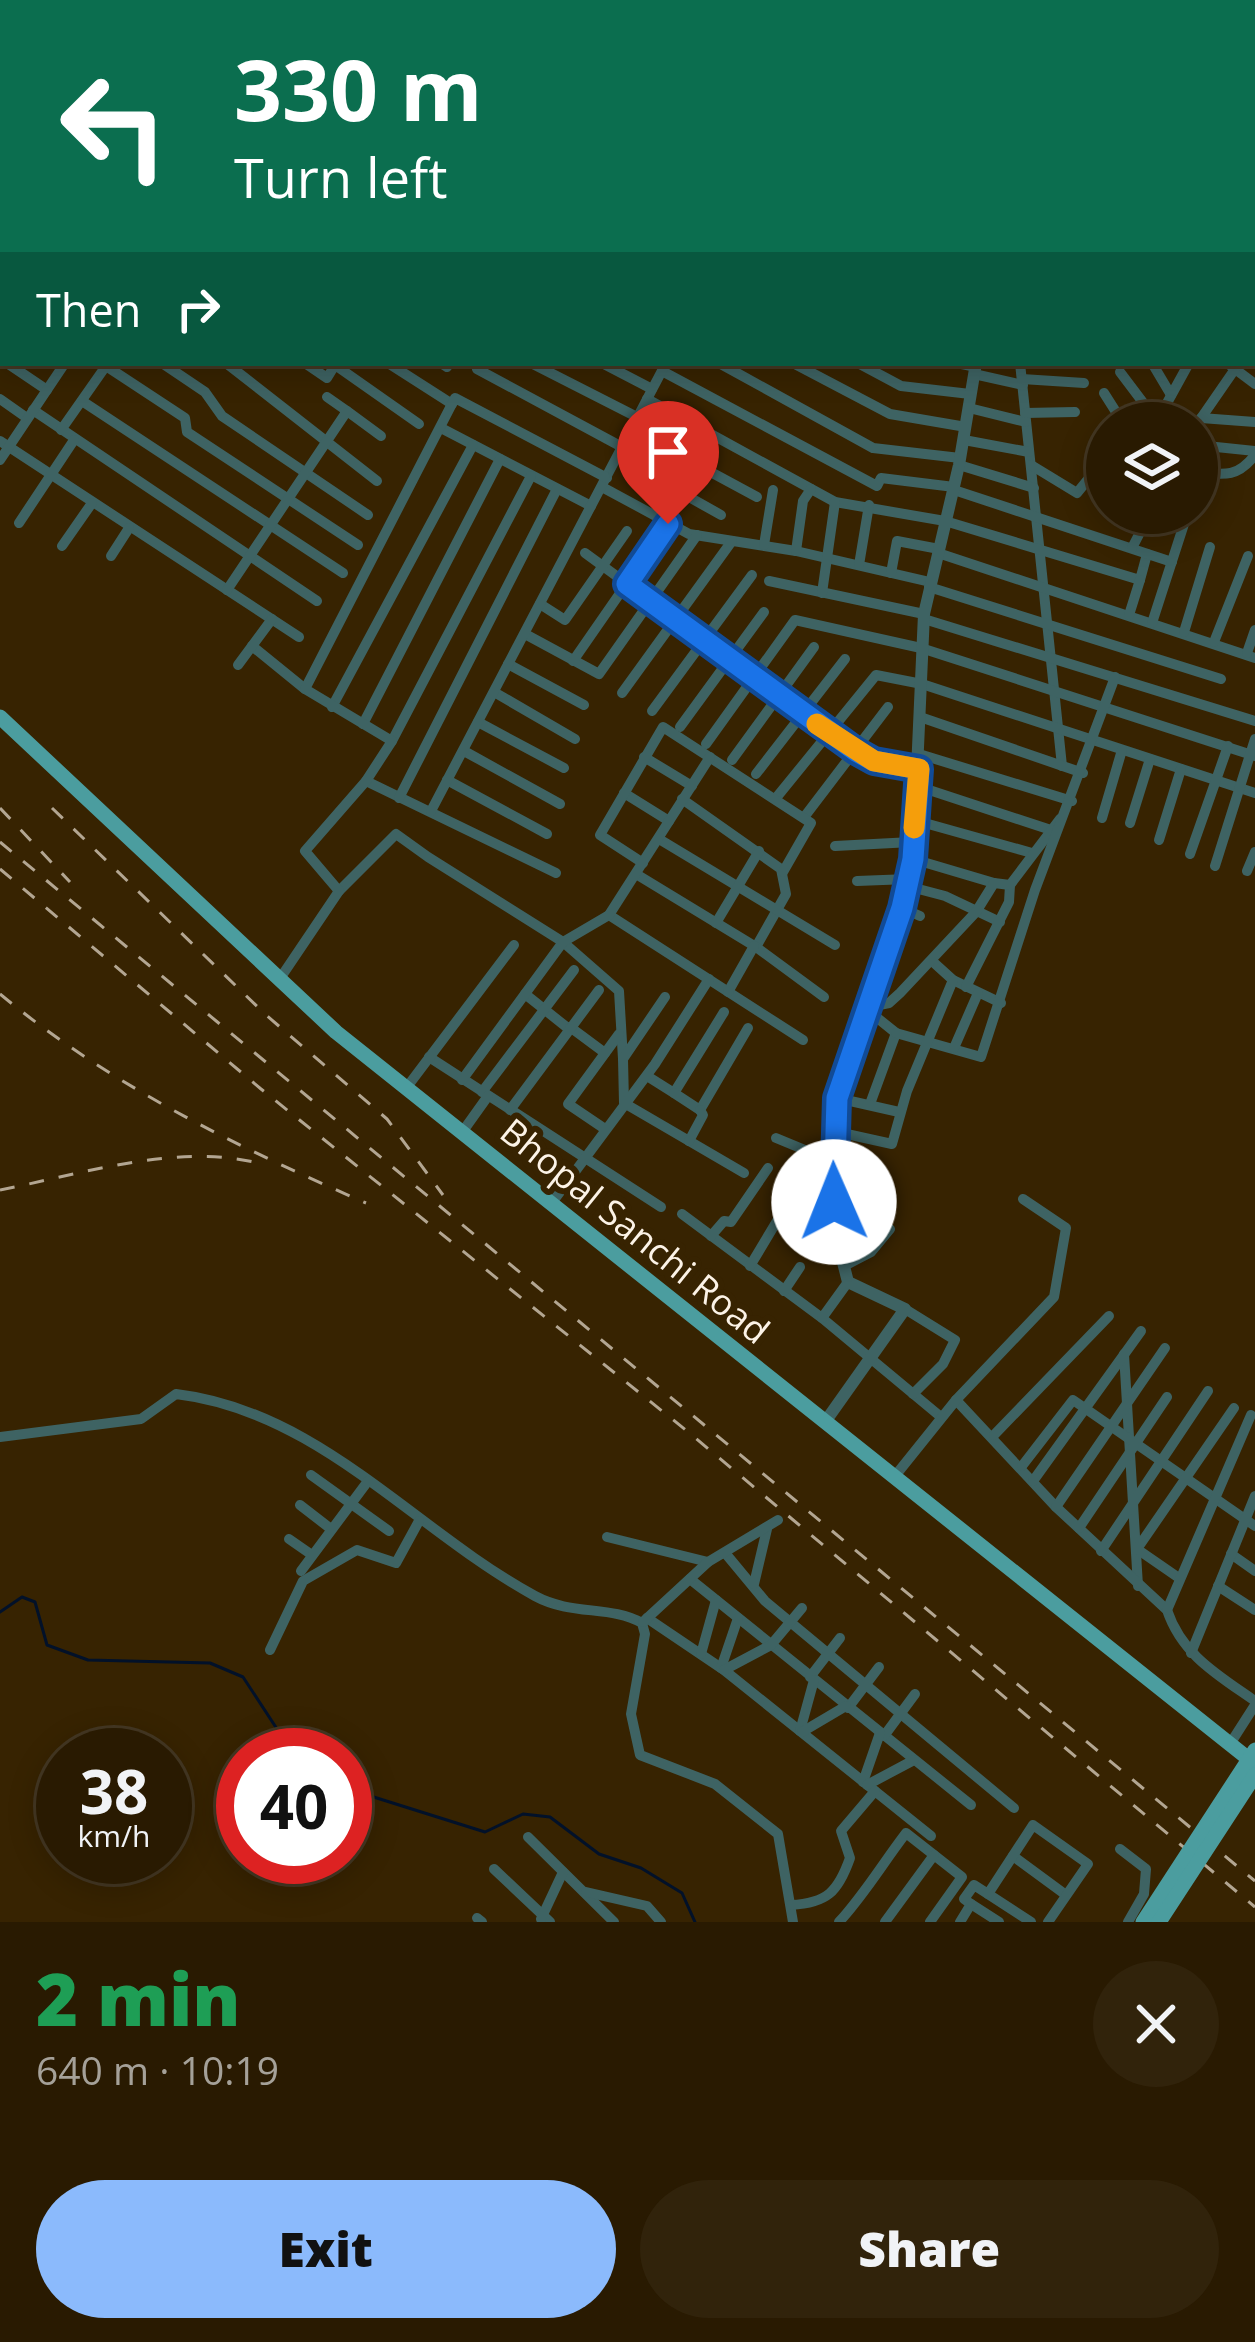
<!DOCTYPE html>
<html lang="en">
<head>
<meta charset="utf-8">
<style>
	:root { --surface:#291a01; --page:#31230b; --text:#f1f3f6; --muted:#a5a199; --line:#453823; --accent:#8bbafc }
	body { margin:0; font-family:"Open Sans",sans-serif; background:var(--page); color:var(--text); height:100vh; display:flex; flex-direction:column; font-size:45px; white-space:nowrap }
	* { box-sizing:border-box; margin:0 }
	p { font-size:39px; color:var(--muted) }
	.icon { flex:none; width:66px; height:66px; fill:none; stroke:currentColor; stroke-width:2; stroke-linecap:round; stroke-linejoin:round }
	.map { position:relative; height:1922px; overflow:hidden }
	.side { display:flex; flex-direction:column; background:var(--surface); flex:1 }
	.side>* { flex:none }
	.top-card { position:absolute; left:0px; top:0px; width:1257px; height:366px; box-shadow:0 6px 30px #0003,0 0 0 3px var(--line); background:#0b6e4f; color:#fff; overflow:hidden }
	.controls { position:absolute; left:1086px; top:402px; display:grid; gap:24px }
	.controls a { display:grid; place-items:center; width:132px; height:132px; border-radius:50%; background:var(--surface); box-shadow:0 6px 30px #0003,0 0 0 3px var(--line); font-size:60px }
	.speed { position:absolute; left:36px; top:1728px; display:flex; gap:24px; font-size:60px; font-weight:700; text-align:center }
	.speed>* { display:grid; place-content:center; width:156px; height:156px; border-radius:50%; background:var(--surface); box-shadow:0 6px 30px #0003,0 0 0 3px var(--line); line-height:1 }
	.speed small { font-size:30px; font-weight:400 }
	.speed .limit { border:18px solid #d22; background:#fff; color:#111 }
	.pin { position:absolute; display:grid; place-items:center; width:102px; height:102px; color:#fff; margin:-123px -51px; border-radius:50% 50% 50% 0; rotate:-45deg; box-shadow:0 0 12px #0007 }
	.pin .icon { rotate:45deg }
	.me { position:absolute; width:132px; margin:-66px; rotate:359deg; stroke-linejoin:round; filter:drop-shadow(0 0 9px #0008) }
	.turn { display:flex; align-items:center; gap:42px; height:252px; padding:0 36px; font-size:54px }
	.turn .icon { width:156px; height:156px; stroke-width:2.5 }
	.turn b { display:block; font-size:84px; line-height:102px }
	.then { display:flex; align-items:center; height:114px; padding:0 36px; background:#0003; gap:24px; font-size:45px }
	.round { display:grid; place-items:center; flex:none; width:126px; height:126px; border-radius:63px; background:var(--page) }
	.summary { display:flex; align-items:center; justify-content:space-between; height:204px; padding:0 36px }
	h1 { font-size:72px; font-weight:800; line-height:90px; color:#1e9e55 }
	.cta { display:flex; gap:24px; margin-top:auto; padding:24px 36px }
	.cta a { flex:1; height:138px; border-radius:72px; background:var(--accent); color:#111; font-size:48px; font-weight:800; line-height:138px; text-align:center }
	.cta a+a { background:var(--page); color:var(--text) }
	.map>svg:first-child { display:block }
</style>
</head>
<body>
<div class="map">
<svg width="1255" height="1922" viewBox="0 0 1255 1922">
	<rect width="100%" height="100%" fill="#372301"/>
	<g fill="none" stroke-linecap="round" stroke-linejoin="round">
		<g stroke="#021129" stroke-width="3">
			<path d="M0,1612L22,1597L35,1602L47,1645L88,1660L210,1663L243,1677L294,1755"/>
			<path d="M345,1788L485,1832L523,1814L550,1817L599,1854L641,1868L682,1893L695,1922"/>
		</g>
		<g stroke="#3e6363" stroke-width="10">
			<path d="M65,0L70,3"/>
			<path d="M186,0L191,3"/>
			<path d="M261,0L266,3"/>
			<path d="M334,0L335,3"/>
			<path d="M624,0L629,3"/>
			<path d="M691,0L697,3"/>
			<path d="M784,0L802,3"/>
			<path d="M1065,0V3"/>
			<path d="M1102,0V3"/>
			<path d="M9,2L11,3"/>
			<path d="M107,3L109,0"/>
			<path d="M171,3L173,0"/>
			<path d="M303,3L304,0"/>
			<path d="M369,3L371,0"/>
			<path d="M409,3L411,0"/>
			<path d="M450,3L452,0"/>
			<path d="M488,3L490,0"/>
			<path d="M525,3L527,0"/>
			<path d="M560,3L562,0"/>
			<path d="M880,3V0"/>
			<path d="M0,36L3,38"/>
			<path d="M0,75L3,77"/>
			<path d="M0,116L3,118"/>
			<path d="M0,150L3,152"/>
			<path d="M1254,162L1255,160"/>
			<path d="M0,198L3,194"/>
			<path d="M0,257L3,252"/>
			<path d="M3,313V326"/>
			<path d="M7,363L47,390"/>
			<path d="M162,363L205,392L222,416L368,515"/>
			<path d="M226,363L377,481"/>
			<path d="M305,363L327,378L335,365L419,424"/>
			<path d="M388,363L452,404"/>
			<path d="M441,363L447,367"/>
			<path d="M531,363L637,417"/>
			<path d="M602,363L652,389"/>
			<path d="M719,363L873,448L960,458"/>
			<path d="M793,363L890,414L966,427"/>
			<path d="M858,363L901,386L970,394"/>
			<path d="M957,363L976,367"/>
			<path d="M1020,363L1062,766"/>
			<path d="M1152,363L1171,395"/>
			<path d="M1227,363L1255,384"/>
			<path d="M1254,363L1255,364"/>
			<path d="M106,366L185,418L187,432L358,545"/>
			<path d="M477,369L622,447"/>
			<path d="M662,371L877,486L881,478L954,487"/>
			<path d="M1120,372L1157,421"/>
			<path d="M974,374L1023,385"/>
			<path d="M1022,379L1084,383"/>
			<path d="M1104,393L1123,423"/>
			<path d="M0,399L27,418"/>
			<path d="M647,399L835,502L945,521L1140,580L1147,554"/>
			<path d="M82,401L343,573"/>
			<path d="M969,408L1026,422"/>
			<path d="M33,410L317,601"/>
			<path d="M347,411L381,436"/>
			<path d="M1025,413L1075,412"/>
			<path d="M1201,418L1255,422"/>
			<path d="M1156,423L1189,363"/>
			<path d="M1197,424L1235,369"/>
			<path d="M441,428L591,506"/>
			<path d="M631,429L757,497"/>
			<path d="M61,430L108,363"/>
			<path d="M964,440L1029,452"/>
			<path d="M0,441L299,637"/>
			<path d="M1197,445L1255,451"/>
			<path d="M618,457L721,515"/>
			<path d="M0,460L65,363"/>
			<path d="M959,465L1034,488"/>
			<path d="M1031,465L1077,493L1094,472"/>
			<path d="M1197,472C1224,475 1237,478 1255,455"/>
			<path d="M602,487L689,534L796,551L930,582"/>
			<path d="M954,490L1172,562"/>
			<path d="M19,523L74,440"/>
			<path d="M764,545L773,490"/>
			<path d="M62,546L92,503"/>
			<path d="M1132,548L1150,513"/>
			<path d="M796,551L803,501L811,489"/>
			<path d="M585,553L856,751L874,761L919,769"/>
			<path d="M938,553L1255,658"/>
			<path d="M111,556L129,528"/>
			<path d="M859,565L869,505"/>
			<path d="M891,573L897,541L939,549"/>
			<path d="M769,581L924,614"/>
			<path d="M929,587L1221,679"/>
			<path d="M227,590L347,411L327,397"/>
			<path d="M822,593L835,502"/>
			<path d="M540,604L565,620L627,531"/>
			<path d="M1129,615L1140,580"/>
			<path d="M924,619L1255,721"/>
			<path d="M1152,623L1185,521"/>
			<path d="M1184,632L1210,547"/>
			<path d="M525,634L599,674L697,535"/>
			<path d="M1214,642L1248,556"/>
			<path d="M252,646L305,689"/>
			<path d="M1247,653L1255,630"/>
			<path d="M573,661L668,524"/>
			<path d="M508,664L584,705"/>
			<path d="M238,665L272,619"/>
			<path d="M494,692L575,739"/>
			<path d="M622,693L732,541"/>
			<path d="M332,707L473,445"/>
			<path d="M652,711L752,575"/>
			<path d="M923,718L1083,773"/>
			<path d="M478,722L564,768"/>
			<path d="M363,724L500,459"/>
			<path d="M680,727L764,612"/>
			<path d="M392,741L531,476"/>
			<path d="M706,744L795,620L921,648L1255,756"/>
			<path d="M464,751L560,804"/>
			<path d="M919,754L1072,801"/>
			<path d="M644,757L692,786"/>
			<path d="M732,760L814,647"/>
			<path d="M756,774L845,659"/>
			<path d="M447,780L547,834"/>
			<path d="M366,781L556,873"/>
			<path d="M917,786L1051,830"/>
			<path d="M624,793L669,821"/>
			<path d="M399,798L557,489"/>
			<path d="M776,798L876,675L922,684L1255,793"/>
			<path d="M682,799L781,869L786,894L756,947"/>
			<path d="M431,811L666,363"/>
			<path d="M805,816L888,707"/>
			<path d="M1102,818L1122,750"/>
			<path d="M914,820L1032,853"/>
			<path d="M1130,823L1150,759"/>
			<path d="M659,839L835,945"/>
			<path d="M1159,840L1181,769"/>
			<path d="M835,846L912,842"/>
			<path d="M1190,854L1228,746"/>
			<path d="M913,859L994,883"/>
			<path d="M643,863L600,835L663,727L811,823L783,872"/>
			<path d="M1215,866L1255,739"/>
			<path d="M1247,871L1255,852"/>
			<path d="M636,874L756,947L824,997"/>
			<path d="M857,881L909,879"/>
			<path d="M907,886L945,896L1000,922"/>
			<path d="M339,891L396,834L428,857L563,942L619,991L623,1059"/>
			<path d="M902,908L920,916"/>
			<path d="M609,915L803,1040"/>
			<path d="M716,923L759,851"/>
			<path d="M932,961L953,980L1001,1003"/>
			<path d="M279,980L339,891L305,851L366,781L392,741L305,689L455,398L607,478"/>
			<path d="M966,987L1009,902L1010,885"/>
			<path d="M728,992L754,946"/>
			<path d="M525,994L569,1029"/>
			<path d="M665,997L623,1059L624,1103L744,1173"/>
			<path d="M865,1008L889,1003L900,993L976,912L994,883L1010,885L1060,819"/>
			<path d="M865,1008L896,1033L870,1104"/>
			<path d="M570,1027L605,1053"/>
			<path d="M896,1033L981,1057L1035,890L1115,677"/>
			<path d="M954,1048L978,993"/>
			<path d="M429,1057L661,1207"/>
			<path d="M647,1076L674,1093L724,1012"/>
			<path d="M462,1080L563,942L609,915L710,757"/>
			<path d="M407,1087L514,945"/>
			<path d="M482,1092L574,970"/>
			<path d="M674,1093L700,1110L748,1028"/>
			<path d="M837,1098L899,1112"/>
			<path d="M510,1110L599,990"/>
			<path d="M605,1129L568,1104L619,1034"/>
			<path d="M463,1131L488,1096"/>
			<path d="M833,1131L892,1144L907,1091L953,980"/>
			<path d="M776,1138L805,1150L833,1153"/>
			<path d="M689,1141L703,1115L700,1110"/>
			<path d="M551,1204L655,1064L709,979"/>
			<path d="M682,1214L822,1318L941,1417"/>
			<path d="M780,1221L839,1249"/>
			<path d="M711,1236L724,1221L731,1222L768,1168"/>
			<path d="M750,1266L801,1181"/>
			<path d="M844,1266L871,1252L890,1229"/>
			<path d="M784,1291L800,1267"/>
			<path d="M905,1309L955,1340L943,1364L913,1394"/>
			<path d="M822,1318L848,1282"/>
			<path d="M1124,1354L1138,1586"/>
			<path d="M956,1400L1056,1507L1167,1610C1182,1655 1218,1675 1255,1701"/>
			<path d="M994,1435L1109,1316"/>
			<path d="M0,1437L141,1419L176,1394C319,1411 414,1530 535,1596C572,1616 610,1605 642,1623L645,1634L631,1714L640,1755L715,1784L778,1834L793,1922"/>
			<path d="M1022,1466L1073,1400L1255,1526"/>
			<path d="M311,1475L389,1531"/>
			<path d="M895,1476L956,1400L1054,1297L1066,1228L1023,1199"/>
			<path d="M1033,1481L1141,1331"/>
			<path d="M300,1505L331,1529"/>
			<path d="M1056,1507L1165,1348"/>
			<path d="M1079,1528L1167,1397"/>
			<path d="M607,1537L708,1562"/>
			<path d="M289,1539L312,1555"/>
			<path d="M1101,1551L1208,1391"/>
			<path d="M726,1554L765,1601L1014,1808"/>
			<path d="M1231,1554L1255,1571"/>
			<path d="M301,1571L368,1481"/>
			<path d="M1179,1578L1137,1549L1234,1408"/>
			<path d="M690,1579L971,1805"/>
			<path d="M754,1584L767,1529"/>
			<path d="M1218,1586L1255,1610"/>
			<path d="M1167,1610L1251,1415"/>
			<path d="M647,1618L724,1670L931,1836"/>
			<path d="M643,1622L708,1562L778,1520"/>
			<path d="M270,1650L303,1581L357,1550L396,1563L419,1521"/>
			<path d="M1191,1653L1255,1496"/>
			<path d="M701,1654L716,1600"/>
			<path d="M721,1668L738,1618"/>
			<path d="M724,1670L771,1645L802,1608"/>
			<path d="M810,1677L840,1638"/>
			<path d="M848,1708L879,1667"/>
			<path d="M800,1731L814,1680"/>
			<path d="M802,1732L846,1706"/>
			<path d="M884,1736L915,1694"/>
			<path d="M1230,1744L1255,1705"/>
			<path d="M863,1782L880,1733"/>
			<path d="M867,1785L914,1760"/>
			<path d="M528,1837L614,1922"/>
			<path d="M1120,1849L1146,1869L1144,1894L1128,1922"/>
			<path d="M1013,1856L1066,1895"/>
			<path d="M494,1869L550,1922"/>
			<path d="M586,1892L647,1906L661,1922"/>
			<path d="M988,1894L1031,1922"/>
			<path d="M971,1904L999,1922"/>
			<path d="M791,1905C827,1903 838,1892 850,1858L841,1831L875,1791"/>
			<path d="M477,1918L482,1922"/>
			<path d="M541,1919L563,1872"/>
			<path d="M839,1922C864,1895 883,1863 906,1833L962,1877L930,1922"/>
			<path d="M885,1922L934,1855"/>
			<path d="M960,1922L971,1904L964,1899L974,1885L988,1894L1033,1825L1088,1864L1048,1922"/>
		</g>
		<g stroke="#3e6363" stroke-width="12">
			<path d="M977,0L978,3"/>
			<path d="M825,1422L905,1309L848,1282L835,1231L837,1098L913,859L924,614L959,465L976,363"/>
		</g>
		<path stroke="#4b9d9f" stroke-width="15" d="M0,717L336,1032L1255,1764"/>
		<g stroke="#b3a692" stroke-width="3" stroke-dasharray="15 15" stroke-linecap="butt">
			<path d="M0,808L70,882"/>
			<path d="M52,808L266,1015L387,1119L443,1195"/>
			<path d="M0,842L1255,1881"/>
			<path d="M0,869L261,1089L687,1431L1255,1907"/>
			<path d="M0,994C110,1085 235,1146 366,1203"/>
			<path d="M0,1190C82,1174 175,1143 258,1163"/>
		</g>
		<g stroke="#4b9d9f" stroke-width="15">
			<path d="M1143,1922L1255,1750"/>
			<path d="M1159,1922L1255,1775"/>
		</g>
	</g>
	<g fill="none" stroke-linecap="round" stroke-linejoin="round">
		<defs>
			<path id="route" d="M668,524L627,584L856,751L874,761L919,769L913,859L902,908L837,1098L834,1202"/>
		</defs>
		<use href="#route" stroke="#114b97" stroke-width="30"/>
		<use href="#route" stroke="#1a73e8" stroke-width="21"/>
		<path stroke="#f59e0b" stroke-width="21" d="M817,724L874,761L919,769L914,828"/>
	</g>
	<g text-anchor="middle" stroke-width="12" stroke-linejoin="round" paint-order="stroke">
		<g font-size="36" fill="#fcf3e7" stroke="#372301">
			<text transform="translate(635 1231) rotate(39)" y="13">Bhopal Sanchi Road</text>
		</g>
	</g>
</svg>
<div class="controls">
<a><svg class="icon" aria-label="layers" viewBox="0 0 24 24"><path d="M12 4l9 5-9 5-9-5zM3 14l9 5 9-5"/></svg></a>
</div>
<div class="speed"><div>38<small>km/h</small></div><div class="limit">40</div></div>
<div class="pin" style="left:668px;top:524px;background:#d93025"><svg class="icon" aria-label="arrive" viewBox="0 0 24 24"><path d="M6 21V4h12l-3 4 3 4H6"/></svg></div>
<svg class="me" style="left:834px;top:1202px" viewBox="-20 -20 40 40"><circle r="19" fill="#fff"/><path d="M0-13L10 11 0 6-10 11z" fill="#1a73e8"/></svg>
<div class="top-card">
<div class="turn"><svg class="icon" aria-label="left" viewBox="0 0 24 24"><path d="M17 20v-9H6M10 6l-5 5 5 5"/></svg><div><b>330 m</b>Turn left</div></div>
<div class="then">Then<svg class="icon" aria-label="right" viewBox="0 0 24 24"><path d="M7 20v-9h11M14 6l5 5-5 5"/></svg></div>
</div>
</div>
<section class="side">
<div class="summary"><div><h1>2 min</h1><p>640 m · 10:19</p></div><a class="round"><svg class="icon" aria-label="close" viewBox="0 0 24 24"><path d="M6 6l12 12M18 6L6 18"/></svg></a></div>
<div class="cta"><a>Exit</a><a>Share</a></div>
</section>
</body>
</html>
